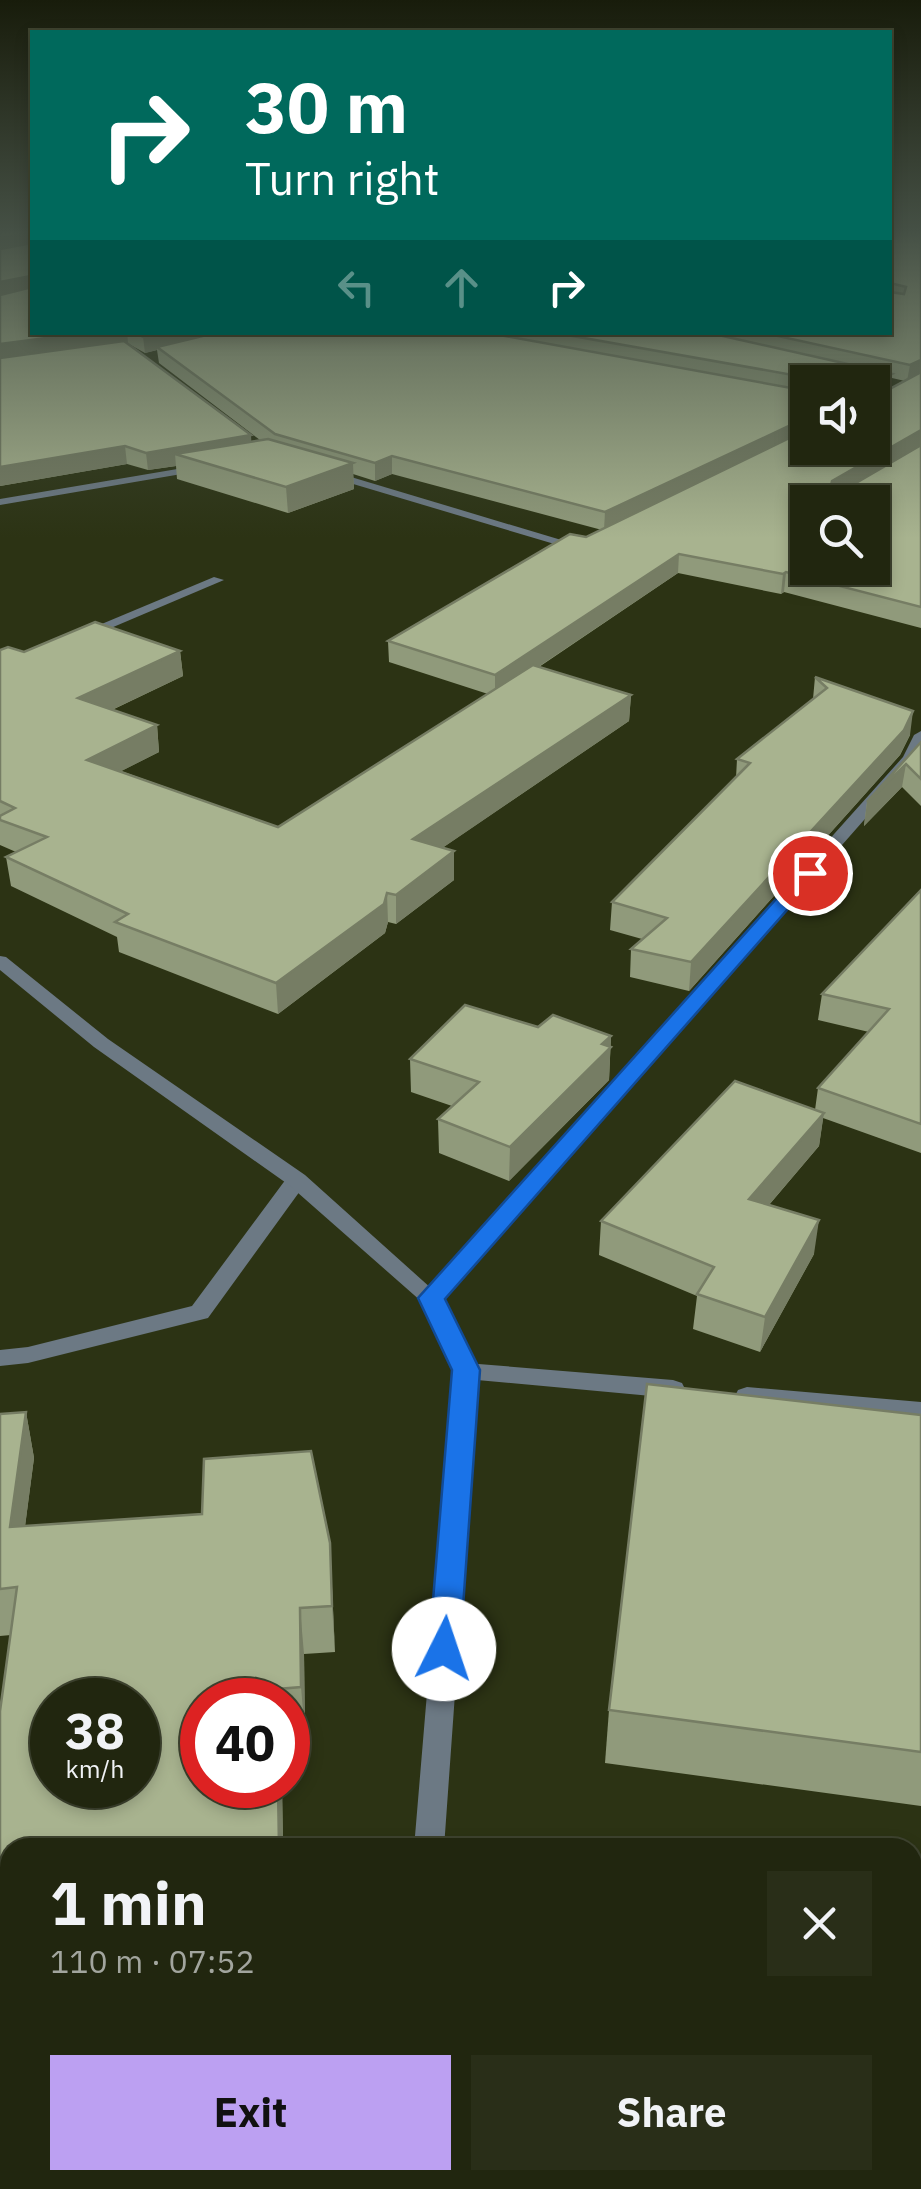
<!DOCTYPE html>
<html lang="en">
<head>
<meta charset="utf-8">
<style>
	:root { --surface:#21260f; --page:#292e18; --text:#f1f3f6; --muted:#a2a59e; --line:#3e432f; --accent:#bca0f2 }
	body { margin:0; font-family:"IBM Plex Sans",sans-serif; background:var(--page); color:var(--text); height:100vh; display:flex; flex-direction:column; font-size:38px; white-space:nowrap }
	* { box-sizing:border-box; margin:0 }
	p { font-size:32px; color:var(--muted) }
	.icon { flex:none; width:55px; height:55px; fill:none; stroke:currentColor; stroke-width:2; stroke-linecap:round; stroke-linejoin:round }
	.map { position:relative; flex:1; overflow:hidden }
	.details { position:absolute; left:0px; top:1838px; width:922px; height:352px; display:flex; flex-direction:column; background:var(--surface); border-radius:30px 30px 0 0; box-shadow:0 5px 15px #0003,0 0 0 2px var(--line) }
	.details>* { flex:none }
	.top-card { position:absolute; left:30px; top:30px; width:862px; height:305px; border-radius:0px; box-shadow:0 5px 15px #0003,0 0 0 2px var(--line); background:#00695c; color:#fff; overflow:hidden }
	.fabs { position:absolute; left:790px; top:365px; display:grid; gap:20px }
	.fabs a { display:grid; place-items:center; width:100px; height:100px; border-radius:0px; background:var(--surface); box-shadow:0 5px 15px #0003,0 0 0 2px var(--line); font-size:50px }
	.speed { position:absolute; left:30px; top:1678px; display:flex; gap:20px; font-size:50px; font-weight:700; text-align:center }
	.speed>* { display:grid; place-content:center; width:130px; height:130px; border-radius:50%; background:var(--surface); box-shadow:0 5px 15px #0003,0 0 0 2px var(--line); line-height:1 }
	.speed small { font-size:25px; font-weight:400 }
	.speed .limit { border:15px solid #d22; background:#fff; color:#111 }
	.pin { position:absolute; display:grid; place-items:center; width:85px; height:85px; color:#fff; margin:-42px; border:5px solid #fff; border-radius:50%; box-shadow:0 2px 10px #0007 }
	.me { position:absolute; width:110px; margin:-55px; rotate:4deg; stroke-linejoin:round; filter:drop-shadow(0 0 8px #0008) }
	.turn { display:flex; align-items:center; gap:35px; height:210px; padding:0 50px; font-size:45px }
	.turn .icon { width:130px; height:130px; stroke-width:2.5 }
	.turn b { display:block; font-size:70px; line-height:85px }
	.lanes { display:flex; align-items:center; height:95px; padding:0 50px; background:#0003; justify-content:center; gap:50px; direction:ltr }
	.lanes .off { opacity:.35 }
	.round { display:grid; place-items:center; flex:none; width:105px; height:105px; border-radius:0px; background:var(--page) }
	.overview { display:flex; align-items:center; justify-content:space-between; height:170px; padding:0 50px }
	h1 { font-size:60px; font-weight:800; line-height:75px }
	.action { display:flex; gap:20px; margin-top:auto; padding:20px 50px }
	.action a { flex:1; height:115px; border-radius:0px; background:var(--accent); color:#111; font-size:40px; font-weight:800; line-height:115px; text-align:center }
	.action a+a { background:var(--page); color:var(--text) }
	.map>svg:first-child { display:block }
</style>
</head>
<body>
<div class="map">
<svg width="921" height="2189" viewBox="0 0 921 2189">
	<rect width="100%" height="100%" fill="#2c3314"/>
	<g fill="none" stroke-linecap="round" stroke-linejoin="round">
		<g fill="#6c7984" fill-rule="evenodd">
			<path d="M0,234L32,238V242L0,238Z"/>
			<path d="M201,465L205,466V470L0,505V499Z"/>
			<path d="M323,471H331L588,548L578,551L323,475Z"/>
			<path d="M214,577L224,580L85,639L73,636Z"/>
			<path d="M921,731V751L915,762L439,1303H423L420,1298L423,1293L903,757L914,735Z"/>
			<path d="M297,1173L308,1180L208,1318L28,1363L0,1366V1350L28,1347L192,1306L289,1175Z"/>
			<path d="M466,1363L673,1380L682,1383L685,1389L682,1395L673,1398L466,1379L458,1377L454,1371L458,1365Z"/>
			<path d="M747,1387L921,1402V1420L738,1402L735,1396L738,1390Z"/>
			<path d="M912,1981L921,1982V2014L912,2013Z"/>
		</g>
		<g fill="#6c7984" fill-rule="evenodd">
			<path d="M0,956L6,957L108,1039L305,1175L442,1298L478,1371L444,1848H414L454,1371L422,1302L289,1185L94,1047L0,970Z"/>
			<path d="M370,2180H406L405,2189H369Z"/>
		</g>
	</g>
	<g fill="#909a7b" fill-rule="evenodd">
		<path d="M0,232H32V332H890V232H921V628L784,592L781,594L678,573L539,667L631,695L629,721L442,848L454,851V880L396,924L388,922L385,933L278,1014L119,952L117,937L11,886L6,857L16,852L0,845V650L8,647L24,652L95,622L180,651L183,676L112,710L157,725L159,752L121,771L278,827L488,694L389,662L388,641L570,534L586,537L602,530L392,474L375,481L353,474L354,489L288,513L177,479L176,466L148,470L127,464L0,486V238L21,234L0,238ZM127,343L145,353L157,350L159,363L260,440L251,441V435ZM892,378L905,381L890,389ZM808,382H872V448H808ZM808,502H872V568H808Z"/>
		<path d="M815,677L910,735L900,755L689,991L630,977L631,949L642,939L610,930L612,902L736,778L737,759L813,699Z"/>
		<path d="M921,742V806L902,787L864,826L867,802Z"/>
		<path d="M921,890V1153L823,1118L819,1146L769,1205L814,1254L760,1352L693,1329L697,1296L599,1255L601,1221L815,1110L818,1088L869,1032L818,1020L822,994Z"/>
		<path d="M538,1027L611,1036L609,1080L509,1181L439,1153L438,1119L452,1106L411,1092L410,1059Z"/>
		<path d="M26,1412L34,1458L25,1526L202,1514L204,1459L311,1451L330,1543L335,1652L304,1654L305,1733L288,1735V1700H202V1785H282L283,1848H10V2180H141L140,2189H0V1711L11,1635L0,1636V1414ZM52,1700H138V1785H52Z"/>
		<path d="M921,1415V1806L605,1763L609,1710Z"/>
	</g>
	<g fill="#767d64">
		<path d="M30,233L31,246L0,251V238Z"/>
		<path d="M30,276L31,290L0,296V282Z"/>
		<path d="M92,332H127L128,343L0,360V344Z"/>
		<path d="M165,332H232L157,347V350L145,353L143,337Z"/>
		<path d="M921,360V375L907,381L910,365Z"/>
		<path d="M892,374L890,390L872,400V384Z"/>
		<path d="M808,417V433L604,530L605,512Z"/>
		<path d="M921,430V446L830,499L832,481Z"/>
		<path d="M251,435L252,453L175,454L176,466L148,470L146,453Z"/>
		<path d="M125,446L127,464L0,486V467Z"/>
		<path d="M392,456V474L375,481V463Z"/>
		<path d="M353,463L354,489L288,513L286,487Z"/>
		<path d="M679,554L678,573L495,696V675Z"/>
		<path d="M786,572L784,592L781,594L783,574Z"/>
		<path d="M180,651L183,676L82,724L78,698Z"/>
		<path d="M631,695L629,721L413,868V839Z"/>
		<path d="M913,711L910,735L900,755L689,991L691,962Z"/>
		<path d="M157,725L159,752L90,787L87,760Z"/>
		<path d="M906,764L902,787L864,826L867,802Z"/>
		<path d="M454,851V880L396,924V895Z"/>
		<path d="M387,893L388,922L385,933L278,1014L276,983Z"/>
		<path d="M611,1036L609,1080L509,1181L510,1147Z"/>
		<path d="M824,1113L819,1146L745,1233L749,1199Z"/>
		<path d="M819,1220L814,1254L760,1352L765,1317Z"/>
		<path d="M26,1412L34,1458L19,1573L10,1527Z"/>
		<path d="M330,1543L332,1589L335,1652L332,1606Z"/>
		<path d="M300,1608L304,1654L305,1733L301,1687Z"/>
		<path d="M278,1785H282L283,1848H279Z"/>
		<path d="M129,2180H141L140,2189H129Z"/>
	</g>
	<g fill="#a8b38f" stroke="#767d64" stroke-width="2.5" fill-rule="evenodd">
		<path d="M0,232H32V241L30,233L0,238Z"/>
		<path d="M890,232H921V360L910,365L760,332H890V292L904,294L906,287L890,283Z"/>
		<path d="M32,243V278L30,276L0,282V249Z"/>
		<path d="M32,287V332H92L0,344V295Z"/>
		<path d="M135,332H165L143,337Z"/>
		<path d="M219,332H483L808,391V417L605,512L392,456L375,463L275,434L157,347Z"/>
		<path d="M550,332H705L892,374L872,384V382H812L810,378Z"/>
		<path d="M124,341L251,435L146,453L125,446L0,467V358Z"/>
		<path d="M921,372V430L832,481L831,486L849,487L921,445V607L786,572L783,574L679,554L495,675L388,641L570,534L586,537L808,429V448H872V387L873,398ZM812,496V502H872V568H808V509L802,507L804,498Z"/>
		<path d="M268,439L353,463L286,487L175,454Z"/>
		<path d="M95,622L180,651L78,698L157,725L87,760L278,827L533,665L631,695L413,839L454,851L396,895L387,893L384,904L276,983L115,922L128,914L6,857L47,837L0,820V816L15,808L0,801V650L8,647L24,652Z"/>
		<path d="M815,677L913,711L904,730L691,962L631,949L667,918L612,902L750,763L737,759L827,688Z"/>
		<path d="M921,742V779L906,764L867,802Z"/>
		<path d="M921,890V1124L818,1088L889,1009L822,994Z"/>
		<path d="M465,1005L538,1027L553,1015L611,1036L602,1044L611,1047L510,1147L438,1119L479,1082L410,1059Z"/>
		<path d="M735,1081L824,1113L749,1199L819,1220L765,1317L697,1294L714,1267L601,1221Z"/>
		<path d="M647,1384L921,1415V1752L609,1710Z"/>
		<path d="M26,1412L10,1527L202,1514L204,1459L311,1451L330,1543L332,1606L300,1608L301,1687L278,1689V1700H202V1785H278L279,1848H10V2180H129V2189H0V1711L17,1587L0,1589V1414ZM52,1700H138V1785H52Z"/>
		<path d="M912,2086L921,2087V2189H594L595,2180H912Z"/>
	</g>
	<linearGradient id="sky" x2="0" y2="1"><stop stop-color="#181c0b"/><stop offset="0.43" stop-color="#455045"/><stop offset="1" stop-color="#455045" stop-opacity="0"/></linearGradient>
	<rect width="921" height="538" fill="url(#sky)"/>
	<path fill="#1a73e8" stroke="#114b97" stroke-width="2.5" d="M810,867L816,869V877L445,1299L480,1370L460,1649L456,1658L444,1662L433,1658L429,1649L452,1370L418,1298L803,869Z"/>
</svg>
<div class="fabs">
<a><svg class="icon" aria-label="sound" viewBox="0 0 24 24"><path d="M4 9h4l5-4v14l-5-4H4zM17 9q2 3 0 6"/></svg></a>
<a><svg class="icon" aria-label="search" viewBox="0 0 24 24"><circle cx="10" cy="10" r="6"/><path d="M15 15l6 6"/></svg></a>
</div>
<div class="speed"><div>38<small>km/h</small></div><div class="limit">40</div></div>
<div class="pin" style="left:810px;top:873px;background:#d93025"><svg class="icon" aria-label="arrive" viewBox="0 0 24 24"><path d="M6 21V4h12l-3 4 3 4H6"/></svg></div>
<svg class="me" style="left:444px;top:1649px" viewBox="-20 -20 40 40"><circle r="19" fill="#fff"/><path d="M0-13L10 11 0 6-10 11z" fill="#1a73e8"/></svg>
<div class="top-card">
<div class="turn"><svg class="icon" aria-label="right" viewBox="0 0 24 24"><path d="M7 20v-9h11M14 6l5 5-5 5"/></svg><div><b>30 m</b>Turn right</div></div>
<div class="lanes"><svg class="icon off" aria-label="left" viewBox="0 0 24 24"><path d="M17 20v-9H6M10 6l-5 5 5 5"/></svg><svg class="icon off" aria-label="ahead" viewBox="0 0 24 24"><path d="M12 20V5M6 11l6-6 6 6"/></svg><svg class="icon" aria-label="right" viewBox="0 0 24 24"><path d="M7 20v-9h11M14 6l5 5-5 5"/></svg></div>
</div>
<section class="details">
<div class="overview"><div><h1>1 min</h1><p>110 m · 07:52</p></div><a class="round"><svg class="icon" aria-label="close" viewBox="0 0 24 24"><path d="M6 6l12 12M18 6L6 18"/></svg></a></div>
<div class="action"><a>Exit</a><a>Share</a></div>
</section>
</div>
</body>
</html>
